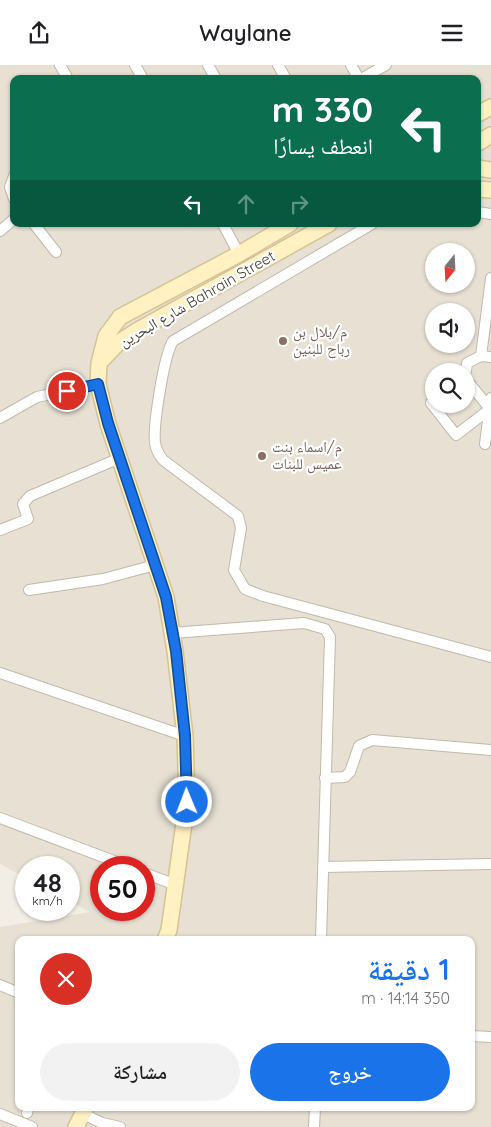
<!DOCTYPE html>
<html lang="ar">
<head>
<meta charset="utf-8">
<style>
	:root { --surface:#fff; --page:#f2f2f2; --text:#202124; --muted:#757577; --accent:#1a73e8 }
	body { margin:0; font-family:Quicksand,"Noto Naskh Arabic",sans-serif; background:var(--page); color:var(--text); direction:rtl; height:100vh; display:flex; flex-direction:column; font-size:19px; white-space:nowrap }
	* { box-sizing:border-box; margin:0 }
	p { font-size:16px; color:var(--muted) }
	.icon { flex:none; width:28px; height:28px; fill:none; stroke:currentColor; stroke-width:2; stroke-linecap:round; stroke-linejoin:round }
	.map { position:relative; flex:1; overflow:hidden; direction:ltr }
	.panel { position:absolute; left:15px; top:871px; width:460px; height:175px; display:flex; flex-direction:column; background:var(--surface); border-radius:10px; box-shadow:0 1px 4px #0004; direction:rtl }
	.panel>* { flex:none }
	.banner { position:absolute; left:10px; top:10px; width:471px; height:152px; border-radius:10px; box-shadow:0 1px 4px #0004; direction:rtl; background:#0b6e4f; color:#fff; overflow:hidden }
	.needle { width:32px; rotate:198deg }
	.tools { position:absolute; left:425px; top:178px; display:grid; gap:10px }
	.tools a { display:grid; place-items:center; width:50px; height:50px; border-radius:50%; background:var(--surface); box-shadow:0 1px 4px #0004; font-size:25px }
	.speed { position:absolute; left:15px; top:791px; display:flex; gap:10px; font-size:25px; font-weight:700; text-align:center }
	.speed>* { display:grid; place-content:center; width:65px; height:65px; border-radius:50%; background:var(--surface); box-shadow:0 1px 4px #0004; line-height:1 }
	.speed small { font-size:12px; font-weight:400 }
	.speed .limit { border:8px solid #d22; background:#fff; color:#111 }
	.pin { position:absolute; display:grid; place-items:center; width:42px; height:42px; color:#fff; margin:-21px; border:2px solid #fff; border-radius:50%; box-shadow:0 1px 5px #0007 }
	.me { position:absolute; width:55px; margin:-28px; rotate:359deg; stroke-linejoin:round; filter:drop-shadow(0 0 4px #0008) }
	.turn { display:flex; align-items:center; gap:18px; height:105px; padding:0 25px; font-size:22px }
	.turn .icon { width:65px; height:65px; stroke-width:2.5 }
	.turn b { display:block; font-size:35px; line-height:42px }
	.lanes { display:flex; align-items:center; height:48px; padding:0 25px; background:#0003; justify-content:center; gap:25px; direction:ltr }
	.lanes .off { opacity:.35 }
	.round { display:grid; place-items:center; flex:none; width:52px; height:52px; border-radius:26px; background:var(--page) }
	.headline { display:flex; align-items:center; justify-content:space-between; height:85px; padding:0 25px }
	h1 { font-size:30px; font-weight:600; line-height:38px; color:var(--accent) }
	.cta { display:flex; gap:10px; margin-top:auto; padding:10px 25px }
	.cta a { flex:1; height:58px; border-radius:30px; background:var(--accent); color:#fff; font-size:20px; font-weight:600; line-height:58px; text-align:center }
	.cta a+a { background:var(--page); color:var(--text) }
	header { display:flex; justify-content:space-between; align-items:center; height:65px; padding:0 25px; background:var(--surface); font-size:22px; font-weight:600 }
	.map>svg:first-child { display:block }
</style>
</head>
<body>
<header><svg class="icon" aria-label="menu" viewBox="0 0 24 24"><path d="M4 6h16M4 12h16M4 18h16"/></svg>Waylane<svg class="icon" aria-label="share" viewBox="0 0 24 24"><path d="M12 15V3M7 8l5-5 5 5M5 13v7h14v-7"/></svg></header>
<div class="map">
<svg width="491" height="1062" viewBox="0 0 491 1062">
	<rect width="100%" height="100%" fill="#f3eee5"/>
	<path fill="#e7e0d3" fill-rule="evenodd" d="M0,0H491V1062H0V862L90,847L69,836V802H26V813L0,799ZM14,14H478V159H14ZM434,186H466V219H434ZM434,246H466V279H434ZM434,306H466V339H434ZM101,802H144V845H101ZM19,875H471V1042H19Z"/>
	<g fill="none" stroke-linecap="round" stroke-linejoin="round">
		<defs>
			<g id="street">
				<path d="M60,0L68,14"/>
				<path d="M135,0L143,14"/>
				<path d="M208,0L216,14"/>
				<path d="M278,0L286,14"/>
				<path d="M351,0L359,14"/>
				<path d="M361,14L386,0"/>
				<path d="M14,111L10,122L14,134"/>
				<path d="M478,147L491,149"/>
				<path d="M34,159L56,187"/>
				<path d="M223,159L239,189"/>
				<path d="M372,159L173,276C164,290 153,360 155,378C156,385 159,390 163,395L238,451L241,463L234,505L245,524L263,531L491,592"/>
				<path d="M0,166L14,154"/>
				<path d="M481,291L491,213"/>
				<path d="M466,306L467,298L481,291L491,292"/>
				<path d="M434,337L431,338L456,370L490,344L466,314"/>
				<path d="M0,353L37,332L98,319"/>
				<path d="M485,379L491,333"/>
				<path d="M0,465L28,454L23,439L30,431L120,393"/>
				<path d="M29,525L103,514L155,500"/>
				<path d="M172,568L304,558L325,564L330,572L321,875"/>
				<path d="M0,608L185,671"/>
				<path d="M325,713L345,712L350,707L359,681L372,675L491,685"/>
				<path d="M0,753L130,802"/>
				<path d="M323,802L491,799"/>
				<path d="M144,808L176,820"/>
				<path d="M0,920L19,928"/>
				<path d="M471,971L491,972"/>
				<path d="M27,1048L29,1042"/>
				<path d="M0,1049L32,1062"/>
				<path d="M83,1049L102,1058L120,1062"/>
				<path d="M314,1062L315,1042"/>
			</g>
			<g id="secondary">
				<path d="M478,49L491,42"/>
				<path d="M478,78L491,70"/>
				<path d="M478,103L491,105"/>
				<path d="M478,124L491,125"/>
				<path d="M100,297L119,277L138,265L329,159"/>
				<path d="M165,875L169,865L187,737L185,671L175,586L166,532L108,359L98,319L99,298L106,271L120,252L239,189L290,159"/>
				<path d="M76,1062L86,1042"/>
			</g>
		</defs>
		<use href="#street" stroke="#c1b9aa" stroke-width="12"/>
		<use href="#secondary" stroke="#d4c394" stroke-width="18"/>
		<use href="#street" stroke="#fff" stroke-width="10"/>
		<use href="#secondary" stroke="#fff1c2" stroke-width="15"/>
	</g>
	<g fill="none" stroke-linecap="round" stroke-linejoin="round">
		<defs>
			<path id="route" d="M67,326L98,319L108,358L166,532L176,586L185,671L187,737"/>
		</defs>
		<use href="#route" stroke="#114b97" stroke-width="12"/>
		<use href="#route" stroke="#1a73e8" stroke-width="9"/>
	</g>
	<g fill="#8d6e63" stroke="#fff" stroke-width="2">
		<circle cx="283" cy="276" r="5"/>
		<circle cx="262" cy="391" r="5"/>
	</g>
	<g text-anchor="middle" stroke-width="4.5" stroke-linejoin="round" paint-order="stroke">
		<g font-size="15" fill="#453f34" stroke="#fff">
			<text transform="translate(197 234) rotate(-30)" y="5">شارع البحرين Bahrain Street</text>
		</g>
		<g font-size="15" fill="#785e54" stroke="#fff" text-anchor="start">
			<text x="293" y="272">م/بلال بن<tspan x="293" dy="17">رباح للبنين</tspan></text>
			<text x="272" y="387">م/اسماء بنت<tspan x="272" dy="17">عميس للبنات</tspan></text>
		</g>
	</g>
</svg>
<div class="tools">
<a><svg class="needle" viewBox="-14 -14 28 28"><path d="M0-13l5 13h-10z" fill="#e53935"/><path d="M0 13l5-13h-10z" fill="#757577"/></svg></a>
<a><svg class="icon" aria-label="sound" viewBox="0 0 24 24"><path d="M4 9h4l5-4v14l-5-4H4zM17 9q2 3 0 6"/></svg></a>
<a><svg class="icon" aria-label="search" viewBox="0 0 24 24"><circle cx="10" cy="10" r="6"/><path d="M15 15l6 6"/></svg></a>
</div>
<div class="speed"><div>48<small>km/h</small></div><div class="limit">50</div></div>
<div class="pin" style="left:67px;top:326px;background:#d93025"><svg class="icon" aria-label="arrive" viewBox="0 0 24 24"><path d="M6 21V4h12l-3 4 3 4H6"/></svg></div>
<svg class="me" style="left:187px;top:737px" viewBox="-20 -20 40 40"><circle r="17" fill="#1a73e8" stroke="#fff" stroke-width="3"/><path d="M0-11L8 9 0 5-8 9z" fill="#fff"/></svg>
<div class="banner">
<div class="turn"><svg class="icon" aria-label="left" viewBox="0 0 24 24"><path d="M17 20v-9H6M10 6l-5 5 5 5"/></svg><div><b>330 m</b>انعطف يسارًا</div></div>
<div class="lanes"><svg class="icon" aria-label="left" viewBox="0 0 24 24"><path d="M17 20v-9H6M10 6l-5 5 5 5"/></svg><svg class="icon off" aria-label="ahead" viewBox="0 0 24 24"><path d="M12 20V5M6 11l6-6 6 6"/></svg><svg class="icon off" aria-label="right" viewBox="0 0 24 24"><path d="M7 20v-9h11M14 6l5 5-5 5"/></svg></div>
</div>
<section class="panel">
<div class="headline"><div><h1>1 دقيقة</h1><p>350 m · 14:14</p></div><a class="round" style="background:#d93025;color:#fff"><svg class="icon" aria-label="close" viewBox="0 0 24 24"><path d="M6 6l12 12M18 6L6 18"/></svg></a></div>
<div class="cta"><a>خروج</a><a>مشاركة</a></div>
</section>
</div>
</body>
</html>
